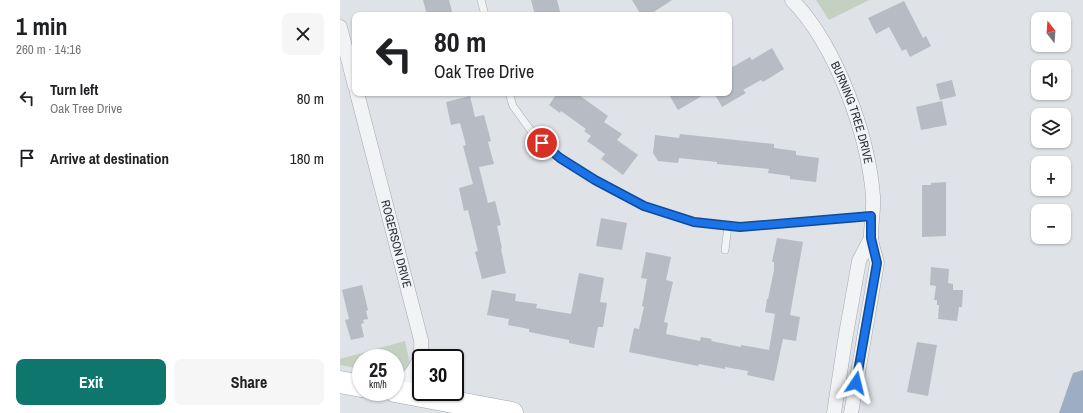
<!DOCTYPE html>
<html lang="en">
<head>
<meta charset="utf-8">
<style>
	:root { --surface:#fff; --page:#f6f6f6; --text:#202124; --muted:#757577; --accent:#0f766e }
	body { margin:0; font-family:"Archivo Narrow",sans-serif; background:var(--page); color:var(--text); height:100vh; display:flex; flex-direction:column; font-size:15px; white-space:nowrap }
	* { box-sizing:border-box; margin:0 }
	p { font-size:13px; color:var(--muted) }
	.icon { flex:none; width:22px; height:22px; fill:none; stroke:currentColor; stroke-width:2; stroke-linecap:round; stroke-linejoin:round }
	.map { position:relative; flex:1; overflow:hidden }
	.sheet { display:flex; flex-direction:column; background:var(--surface); width:340px }
	.sheet>* { flex:none }
	.hud { position:absolute; left:12px; top:12px; width:380px; height:84px; border-radius:8px; box-shadow:0 1px 3px #0004; background:#fff; color:var(--text); overflow:hidden }
	.needle { width:26px; rotate:343deg }
	.fabs { position:absolute; left:691px; top:12px; display:grid; gap:8px }
	.fabs a { display:grid; place-items:center; width:40px; height:40px; border-radius:8px; background:var(--surface); box-shadow:0 1px 3px #0004; font-size:20px }
	.speed { position:absolute; left:12px; top:349px; display:flex; gap:8px; font-size:20px; font-weight:700; text-align:center }
	.speed>* { display:grid; place-content:center; width:52px; height:52px; border-radius:50%; background:var(--surface); box-shadow:0 1px 3px #0004; line-height:1 }
	.speed small { font-size:10px; font-weight:400 }
	.speed .limit { border:2px solid #111; border-radius:6px; background:#fff; color:#111 }
	.pin { position:absolute; display:grid; place-items:center; width:34px; height:34px; color:#fff; margin:-17px; border:2px solid #fff; border-radius:50%; box-shadow:0 1px 4px #0007 }
	.me { position:absolute; width:44px; margin:-22px; rotate:10deg; stroke-linejoin:round; filter:drop-shadow(0 0 3px #0008) }
	.turn { display:flex; align-items:center; gap:14px; height:84px; padding:0 16px; font-size:18px }
	.turn .icon { width:52px; height:52px; stroke-width:2.5 }
	.turn b { display:block; font-size:28px; line-height:34px }
	.round { display:grid; place-items:center; flex:none; width:42px; height:42px; border-radius:8px; background:var(--page) }
	.headline { display:flex; align-items:center; justify-content:space-between; height:68px; padding:0 16px }
	h1 { font-size:24px; font-weight:700; line-height:30px }
	.cta { display:flex; gap:8px; margin-top:auto; padding:8px 16px }
	.cta a { flex:1; height:46px; border-radius:8px; background:var(--accent); color:#fff; font-size:16px; font-weight:700; line-height:46px; text-align:center }
	.cta a+a { background:var(--page); color:var(--text) }
	ul { padding:0; list-style:none }
	li { display:flex; align-items:center; gap:12px; height:60px; padding:0 16px }
	li div { flex:1 }
	li b { display:block; font-size:15px }
	li em { font-style:normal }
	main { display:flex; flex:1; min-height:0 }
	.map>svg:first-child { display:block }
</style>
</head>
<body>
<main>
<section class="sheet">
<div class="headline"><div><h1>1 min</h1><p>260 m · 14:16</p></div><a class="round"><svg class="icon" aria-label="close" viewBox="0 0 24 24"><path d="M6 6l12 12M18 6L6 18"/></svg></a></div>
<ul>
<li><svg class="icon" aria-label="left" viewBox="0 0 24 24"><path d="M17 20v-9H6M10 6l-5 5 5 5"/></svg><div><b>Turn left</b><p>Oak Tree Drive</p></div><em>80 m</em></li>
<li><svg class="icon" aria-label="arrive" viewBox="0 0 24 24"><path d="M6 21V4h12l-3 4 3 4H6"/></svg><div><b>Arrive at destination</b></div><em>180 m</em></li>
</ul>
<div class="cta"><a>Exit</a><a>Share</a></div>
</section>
<div class="map">
<svg width="743" height="413" viewBox="0 0 743 413">
	<rect width="100%" height="100%" fill="#dfe2e7"/>
	<g fill="#c4d0c1">
		<path d="M476,0H529L489,20Z"/>
		<path d="M65,341L73,378L55,375V358H21V369L0,365V359Z"/>
	</g>
	<path fill="#9daec3" d="M743,370V413H719L733,373Z"/>
	<g fill="#b7bbc3">
		<path d="M83,0H109L113,15H87Z"/>
		<path d="M191,0H217L221,15H195Z"/>
		<path d="M292,0H332L309,15H301Z"/>
		<path d="M564,1L583,38L586,36L591,46L570,57L566,49L562,51L549,27L536,34L528,18Z"/>
		<path d="M432,48L444,69L423,82L421,80L403,90L406,93L382,107L374,93H389V69L410,57L412,60Z"/>
		<path d="M612,80L616,96L600,100L596,84Z"/>
		<path d="M217,93H236L268,116L264,122L282,134L277,140L298,155L283,175L261,159L265,154L247,141L251,136L244,131L246,129L221,111L220,113L209,105Z"/>
		<path d="M328,93H367L338,110Z"/>
		<path d="M130,96L135,117L144,115L151,141L148,142L154,164L139,167L148,203L155,201L161,225L157,226L162,248L161,249L166,273L142,279L135,252L138,251L128,210L124,211L119,188L133,184L123,146L126,145L120,123L111,125L106,102Z"/>
		<path d="M602,101L607,125L581,130L576,107Z"/>
		<path d="M340,134L434,144V148L456,151V155L479,158L476,182L450,179V176L428,173L429,169L377,164V162L339,158L338,163L318,161L313,153L315,135L339,138Z"/>
		<path d="M606,182V236L582,237V185H591V183Z"/>
		<path d="M261,218L287,223L282,250L256,246Z"/>
		<path d="M437,238L463,242L450,315L460,317L456,341L443,339L434,381L407,375L408,371L385,367V369L359,364L358,366L289,352L294,328L299,329L304,307L302,306L307,279L301,278L306,252L331,257L326,280L333,282L324,322L328,323L326,334L360,341L361,337L372,339L371,341L401,347V345L429,350L435,314L425,312L427,299H428L434,270V262H432Z"/>
		<path d="M591,267L609,269L608,283L613,284V290H623L622,307H619L617,321L598,319L599,305H597V300H594L596,286L590,285Z"/>
		<path d="M239,273L264,278L260,302L267,303L263,327H258L254,348L229,343V340L189,332V329L168,325L169,319L147,315L152,290L176,294L175,301L197,304L196,308L231,314Z"/>
		<path d="M22,285L28,310L26,311L28,319L23,320L24,323L21,324L24,337L11,340L5,320L9,319L2,290Z"/>
		<path d="M577,342L597,345L588,396L567,392Z"/>
	</g>
	<g fill="none" stroke-linecap="round" stroke-linejoin="round">
		<defs>
			<g id="service">
				<path d="M141,0L145,15"/>
				<path d="M169,93L173,106L194,135L220,159L255,180L304,206L354,222L401,227L531,216"/>
				<path d="M385,250L388,226"/>
			</g>
			<g id="minor">
				<path id="s1" d="M452,0C496,45 528,134 533,196C534,209 531,223 531,236C531,245 535,254 537,263L511,413"/>
				<path d="M0,27L15,86"/>
				<path id="s2" d="M17,93L81,340C83,360 73,378 55,386"/>
				<path d="M494,413L505,340L519,261L531,238"/>
			</g>
			<g id="primary">
				<path d="M0,382L21,386"/>
				<path d="M55,391L172,413"/>
			</g>
		</defs>
		<use href="#service" stroke="#a5a9b0" stroke-width="8"/>
		<use href="#minor" stroke="#a5a9b0" stroke-width="15"/>
		<use href="#primary" stroke="#a0a6b1" stroke-width="23"/>
		<use href="#service" stroke="#f1f3f5" stroke-width="7"/>
		<use href="#minor" stroke="#f1f3f5" stroke-width="14"/>
		<use href="#primary" stroke="#fff" stroke-width="22"/>
	</g>
	<g fill="none" stroke-linecap="round" stroke-linejoin="round">
		<defs>
			<path id="route" d="M202,143L220,158L255,180L304,206L354,222L400,227L531,216V238L537,263L516,383"/>
		</defs>
		<use href="#route" stroke="#114b97" stroke-width="10"/>
		<use href="#route" stroke="#1a73e8" stroke-width="7"/>
	</g>
	<g text-anchor="middle" stroke-width="4" stroke-linejoin="round" paint-order="stroke">
		<g font-size="12" fill="#2a2f3c" stroke="#eef1f5">
			<text dy="4" stroke="none"><textPath href="#s1" startOffset="129">BURNING TREE DRIVE</textPath></text>
			<text dy="4" stroke="none"><textPath href="#s2" startOffset="156">ROGERSON DRIVE</textPath></text>
		</g>
	</g>
</svg>
<div class="fabs">
<a><svg class="needle" viewBox="-14 -14 28 28"><path d="M0-13l5 13h-10z" fill="#e53935"/><path d="M0 13l5-13h-10z" fill="#757577"/></svg></a>
<a><svg class="icon" aria-label="sound" viewBox="0 0 24 24"><path d="M4 9h4l5-4v14l-5-4H4zM17 9q2 3 0 6"/></svg></a>
<a><svg class="icon" aria-label="layers" viewBox="0 0 24 24"><path d="M12 4l9 5-9 5-9-5zM3 14l9 5 9-5"/></svg></a>
<a>+</a>
<a>−</a>
</div>
<div class="speed"><div>25<small>km/h</small></div><div class="limit">30</div></div>
<div class="pin" style="left:202px;top:143px;background:#d93025"><svg class="icon" aria-label="arrive" viewBox="0 0 24 24"><path d="M6 21V4h12l-3 4 3 4H6"/></svg></div>
<svg class="me" style="left:516px;top:383px" viewBox="-20 -20 40 40"><path d="M0-17L14 15 0 8-14 15z" fill="#1a73e8" stroke="#fff" stroke-width="4"/></svg>
<div class="hud">
<div class="turn"><svg class="icon" aria-label="left" viewBox="0 0 24 24"><path d="M17 20v-9H6M10 6l-5 5 5 5"/></svg><div><b>80 m</b>Oak Tree Drive</div></div>
</div>
</div>
</main>
</body>
</html>
